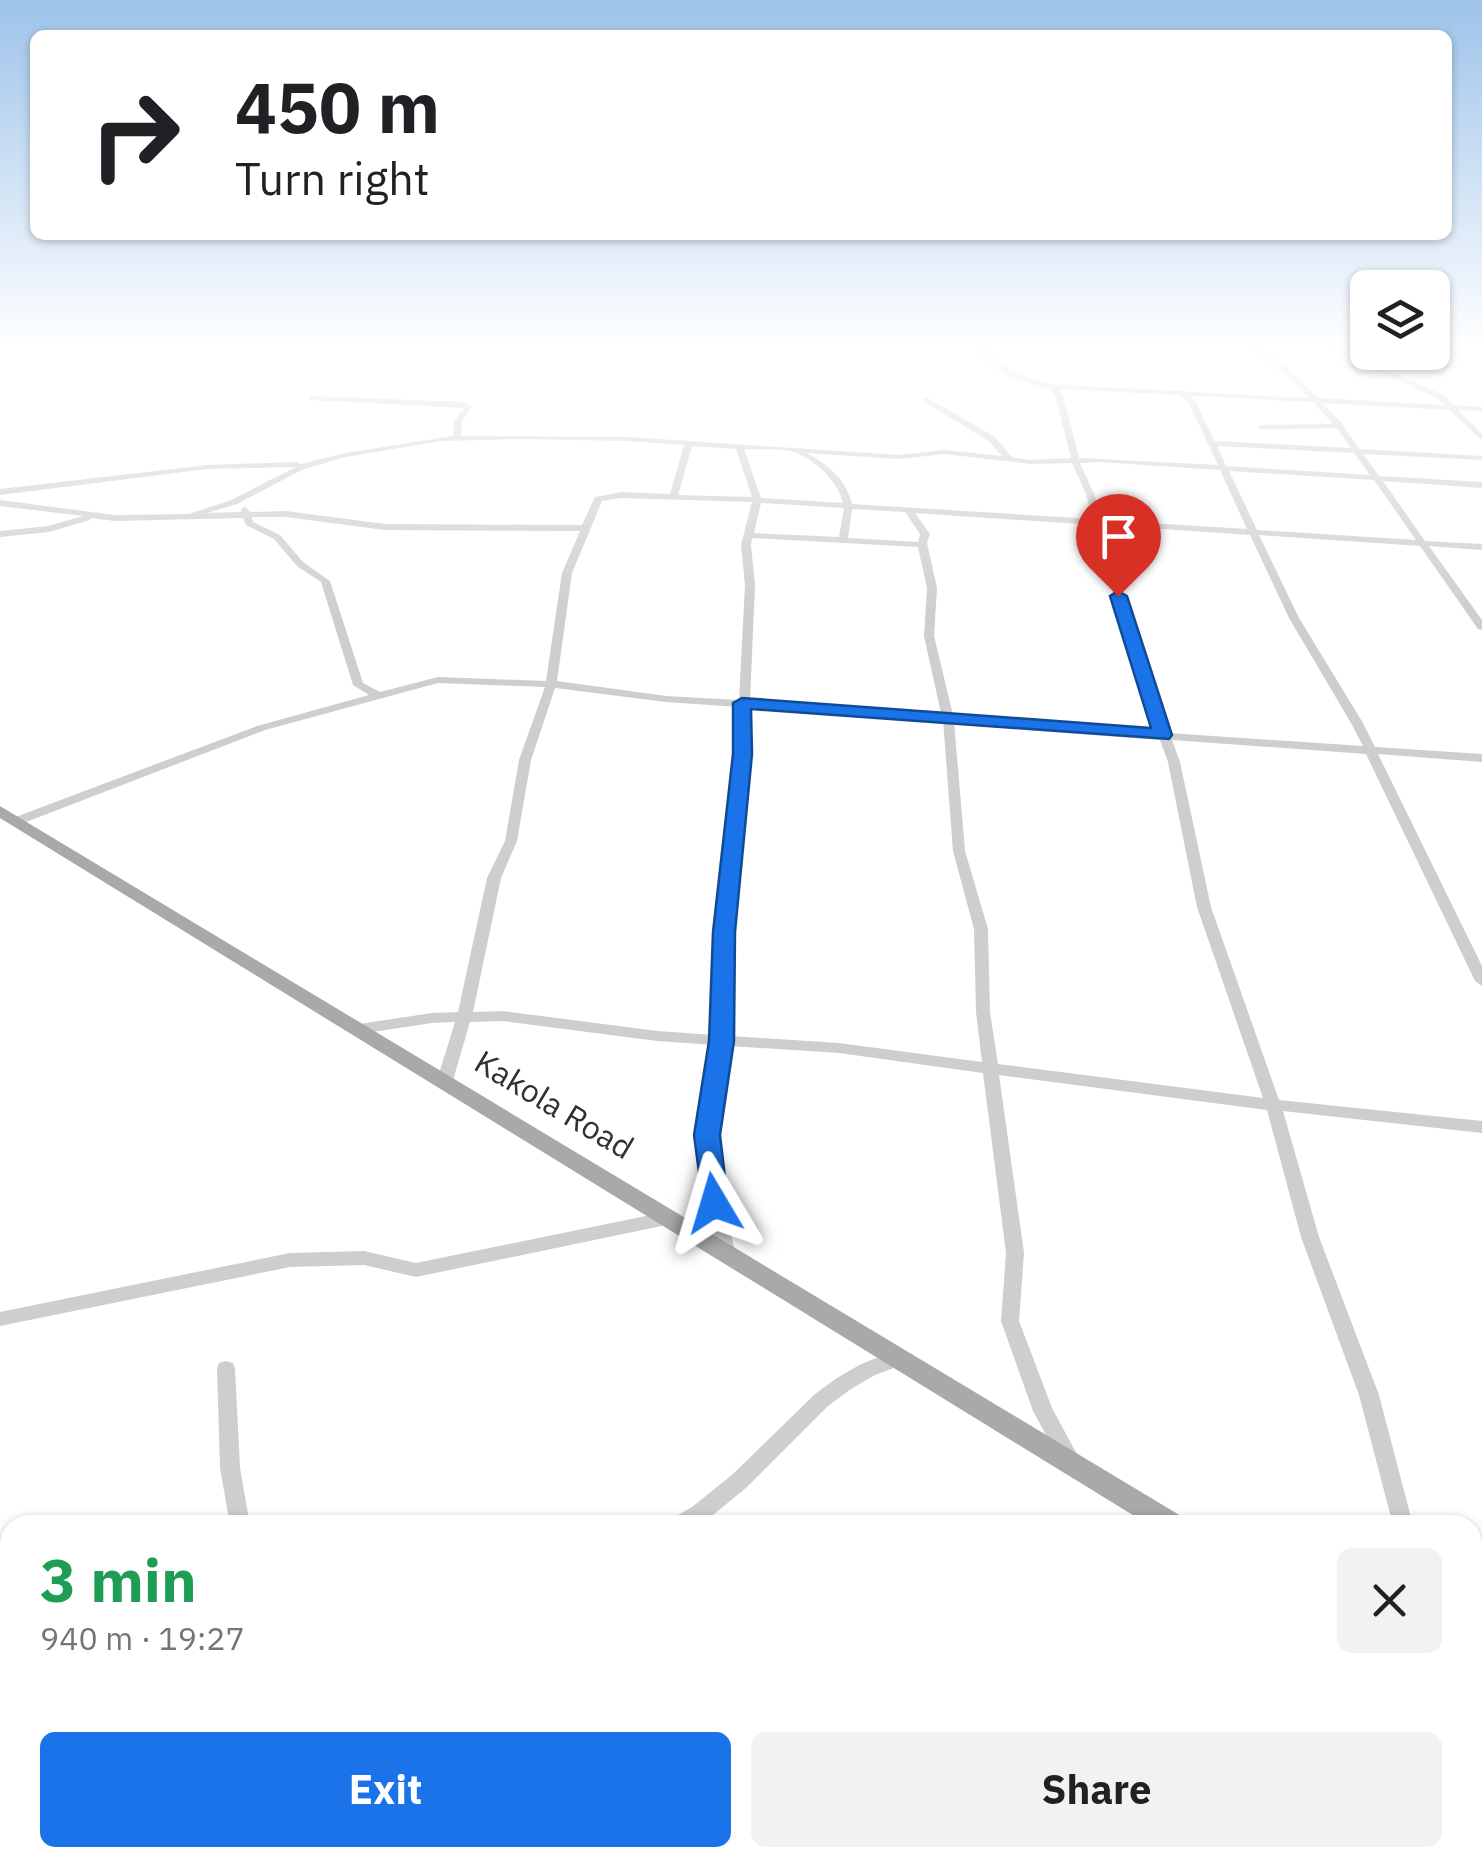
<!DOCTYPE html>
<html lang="en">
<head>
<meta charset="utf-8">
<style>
	:root { --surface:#fff; --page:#f2f2f2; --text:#202124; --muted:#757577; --accent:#1a73e8 }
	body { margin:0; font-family:"IBM Plex Sans",sans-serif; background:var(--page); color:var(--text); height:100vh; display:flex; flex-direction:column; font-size:38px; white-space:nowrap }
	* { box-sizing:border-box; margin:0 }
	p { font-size:32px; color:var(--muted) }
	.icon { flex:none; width:55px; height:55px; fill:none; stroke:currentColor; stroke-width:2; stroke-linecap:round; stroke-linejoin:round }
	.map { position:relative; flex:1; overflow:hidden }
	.details { position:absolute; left:0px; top:1515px; width:1482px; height:352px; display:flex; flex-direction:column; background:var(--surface); border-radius:30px 30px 0 0; box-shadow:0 2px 8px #0004 }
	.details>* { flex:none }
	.top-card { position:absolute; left:30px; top:30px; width:1422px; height:210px; border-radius:15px; box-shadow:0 2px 8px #0004; background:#fff; color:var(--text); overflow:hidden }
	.fabs { position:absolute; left:1350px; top:270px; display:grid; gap:20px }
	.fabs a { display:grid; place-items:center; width:100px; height:100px; border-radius:15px; background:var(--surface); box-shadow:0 2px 8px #0004; font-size:50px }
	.pin { position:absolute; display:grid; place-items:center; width:85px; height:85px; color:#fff; margin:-102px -42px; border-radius:50% 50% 50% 0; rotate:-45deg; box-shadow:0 0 10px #0007 }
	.pin .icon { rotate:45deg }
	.me { position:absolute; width:110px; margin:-55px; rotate:353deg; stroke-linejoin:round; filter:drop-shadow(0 0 8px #0008) }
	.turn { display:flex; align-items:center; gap:35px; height:210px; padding:0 40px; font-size:45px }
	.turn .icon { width:130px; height:130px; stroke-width:2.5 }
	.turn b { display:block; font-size:70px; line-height:85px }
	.round { display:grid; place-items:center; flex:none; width:105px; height:105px; border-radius:15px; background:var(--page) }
	.headline { display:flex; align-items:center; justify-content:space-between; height:170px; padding:0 40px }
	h1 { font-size:60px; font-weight:800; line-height:75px; color:#1e9e55 }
	.cta { display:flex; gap:20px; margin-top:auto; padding:20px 40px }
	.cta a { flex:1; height:115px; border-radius:15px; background:var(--accent); color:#fff; font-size:40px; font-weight:800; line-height:115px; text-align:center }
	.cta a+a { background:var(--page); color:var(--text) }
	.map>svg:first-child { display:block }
</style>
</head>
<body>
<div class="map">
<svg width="1482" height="1867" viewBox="0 0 1482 1867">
	<rect width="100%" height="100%" fill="#fff"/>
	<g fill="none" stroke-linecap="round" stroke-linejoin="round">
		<g fill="#cecece" fill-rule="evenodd">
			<path d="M974,349H982L1011,371L1049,384L1309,398L1288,376L1249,349C1273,350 1302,381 1318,398L1444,405L1438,399L1331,349H1340L1444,395L1454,405L1482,407V411L1458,410L1482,434V440L1449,410L1322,403L1340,421L1359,449L1482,456V460L1363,454L1379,476L1482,482V488L1383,481L1425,541L1482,544V550L1429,546L1482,620V630L1478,629L1420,546L1259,535L1299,618L1363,723L1375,747L1482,754V762L1378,754L1482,966V986L1475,981L1366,754L1172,740L1180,762L1211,907L1279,1100L1482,1121V1133L1283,1111L1319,1237L1379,1395L1413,1525H1393L1359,1395L1301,1237L1267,1110L999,1075L1024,1253L1019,1321L1052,1408L1080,1460L1077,1466L1070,1469L1063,1466L1033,1411L1001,1321L1006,1253L983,1073L839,1053L729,1046L715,1135L722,1203L735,1250L732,1255L726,1257L720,1255L717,1250L706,1203L699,1135L714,1045L657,1041L503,1021L470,1022L453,1080L450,1084H440L437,1080L455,1022L432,1023L359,1034L354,1032L352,1029L359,1024L432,1013L458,1012L487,878L505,841L519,760L545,687L438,683L265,730L21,824H13L11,821L13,818L257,726L369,695L353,685L321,582L297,566L274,539L246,525L243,518L115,521L91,518L90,520L49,532L0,537V531L48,526L83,516L0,506V500L115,515L189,514L231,500L296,467L207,469L0,495V489L207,465L297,462L301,464L345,453L453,436L454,421L464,408L310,400L309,398L313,396L464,402L472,407L462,421L461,436L628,437L899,455L944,450L1002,456L989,441L923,401L922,399L926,397L995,437L1012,457L1030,460L1071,458L1055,395L1051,390L1005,375ZM1058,389L1181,395L1189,403L1218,465L1079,458L1063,395ZM1190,396L1313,402L1333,424L1261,425L1257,427L1261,429L1337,428L1351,448L1214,441L1196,402ZM521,439L628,441L684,445L670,494L621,492L595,497L582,525L385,524L286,511L250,512L245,507L242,508L241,512L207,513L237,504L304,469L346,457L441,441ZM692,446L736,449L752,497L678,495ZM1217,446L1354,453L1370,475L1226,466ZM744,449C759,450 779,448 794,452C814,459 838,481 843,503L761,498ZM807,453L899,459L944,454L1030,464L1072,463L1086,494L1093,519L852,504C846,479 828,465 807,453ZM1098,462L1220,470L1247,529L1102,520L1094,494L1080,463ZM1229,471L1374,480L1416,540L1257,530ZM621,498L752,502L741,545L745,585L739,700L666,696L557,681L572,573L602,501ZM761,503L844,508L839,537L754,533ZM852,509L905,512L920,534L918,542L848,538ZM915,513L1094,525L1132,661L1157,733L1026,724L953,715L934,636L937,588L927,543L930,534ZM252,517H286L385,530L580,531L562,573L546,681L438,677L380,692L363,683L330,581L303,562L280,535L253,522ZM1103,525L1250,535L1289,618L1351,723L1363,746L1169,733L1142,661ZM752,538L918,547L927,588L924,636L941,713L750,701L755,585L751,545ZM555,688L666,702L739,707L736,754L717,932L715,1035L657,1031L503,1011L473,1012L501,878L517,841L531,760ZM750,707L943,720L953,851L974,929L976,1012L982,1062L839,1043L730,1036L731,932L748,754ZM954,721L1026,730L1160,740L1168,762L1197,907L1263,1098L998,1064L990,1012L988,929L965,851Z"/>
			<path d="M670,1211L676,1213L679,1218L676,1223L416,1277L364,1265L290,1267L0,1326V1312L290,1253L364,1251L416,1263Z"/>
			<path d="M895,1351L902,1353L904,1359L902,1365L875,1375L851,1389L828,1406L747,1487L707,1520L700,1525H670L673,1518L692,1507L733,1474L815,1394L837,1378L861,1364Z"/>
			<path d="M226,1361L233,1363L235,1369L240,1468L250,1525H230L220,1468L217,1369L219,1363Z"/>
			<path d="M696,1858H720L717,1867H692Z"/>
			<rect x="1425" y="1858" width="24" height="9"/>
		</g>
		<g fill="#a9a9a9" fill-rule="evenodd">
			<path d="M0,806L1181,1516L1185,1525H1149L0,818Z"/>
			<path d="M1472,1693L1482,1697V1728L1472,1724Z"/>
		</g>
	</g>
	<linearGradient id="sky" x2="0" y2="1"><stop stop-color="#9dc3ea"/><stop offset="0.57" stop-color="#fff"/><stop offset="1" stop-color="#fff" stop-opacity="0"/></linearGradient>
	<rect width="1482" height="611" fill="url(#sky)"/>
	<path fill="#1a73e8" stroke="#114b97" stroke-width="2.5" d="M1118,591L1127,596L1172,735L1169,739L751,709L752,754L735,932L734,1041L720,1135L728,1203L724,1210H704L694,1135L709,1041L713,932L733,754V703L742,698L1151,728L1110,596Z"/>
	<g text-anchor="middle" stroke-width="10" stroke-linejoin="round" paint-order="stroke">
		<g font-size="32" fill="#313131" stroke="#fff">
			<text transform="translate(554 1105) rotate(31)" y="11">Kakola Road</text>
		</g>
	</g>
</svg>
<div class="fabs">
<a><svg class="icon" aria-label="layers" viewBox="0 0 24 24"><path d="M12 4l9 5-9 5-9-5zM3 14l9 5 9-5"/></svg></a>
</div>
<div class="pin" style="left:1118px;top:596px;background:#d93025"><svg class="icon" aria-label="arrive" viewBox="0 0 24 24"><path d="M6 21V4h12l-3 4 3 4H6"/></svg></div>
<svg class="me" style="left:714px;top:1203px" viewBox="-20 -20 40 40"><path d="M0-17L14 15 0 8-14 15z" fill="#1a73e8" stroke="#fff" stroke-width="4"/></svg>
<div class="top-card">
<div class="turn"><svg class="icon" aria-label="right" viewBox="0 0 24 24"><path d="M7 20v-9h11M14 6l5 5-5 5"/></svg><div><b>450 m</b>Turn right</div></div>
</div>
<section class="details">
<div class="headline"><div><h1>3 min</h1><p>940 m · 19:27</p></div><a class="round"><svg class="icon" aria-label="close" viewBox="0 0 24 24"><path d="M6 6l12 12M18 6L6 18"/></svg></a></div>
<div class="cta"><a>Exit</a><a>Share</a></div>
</section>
</div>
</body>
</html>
